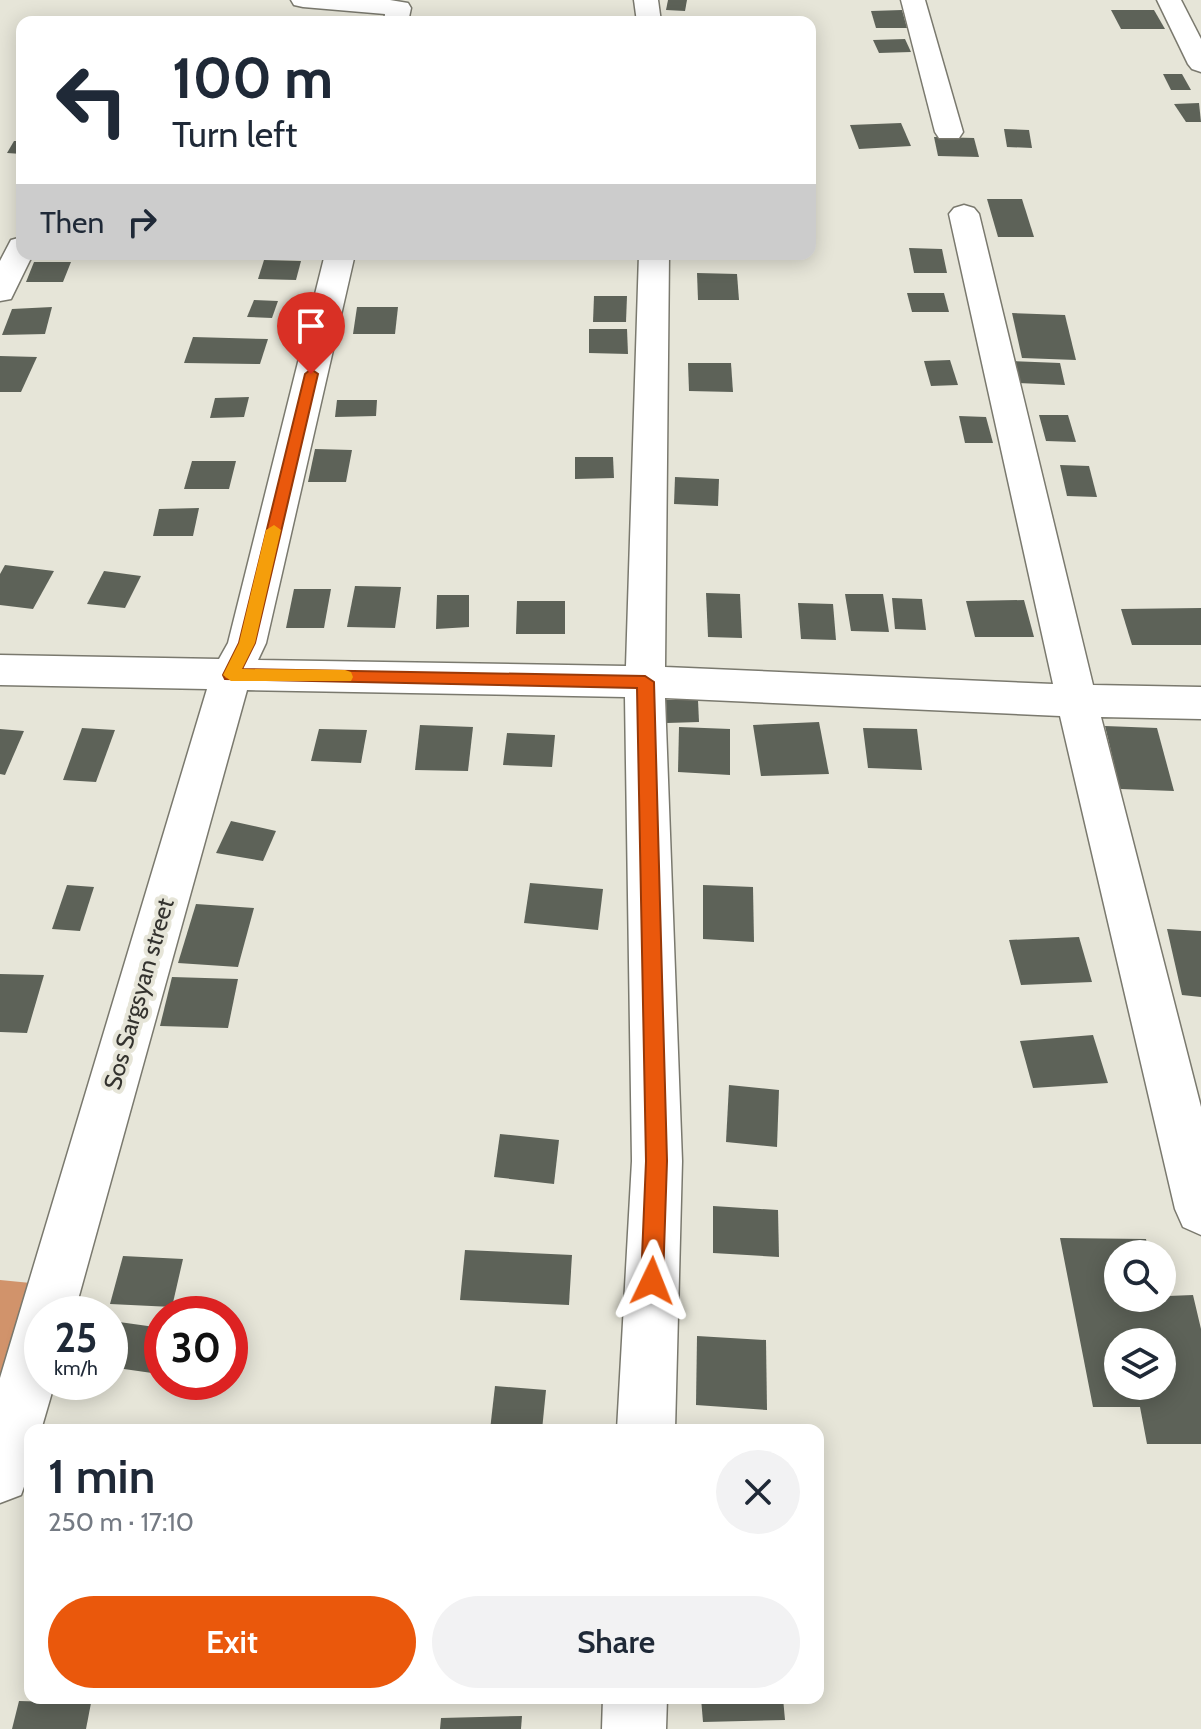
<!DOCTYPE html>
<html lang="en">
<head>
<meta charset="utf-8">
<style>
	:root { --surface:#fff; --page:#f2f2f3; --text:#1f2937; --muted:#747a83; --accent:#ea580c }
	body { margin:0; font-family:Cabin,sans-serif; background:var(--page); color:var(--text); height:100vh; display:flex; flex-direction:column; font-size:30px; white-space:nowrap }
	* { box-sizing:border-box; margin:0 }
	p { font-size:26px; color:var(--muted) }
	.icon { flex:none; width:44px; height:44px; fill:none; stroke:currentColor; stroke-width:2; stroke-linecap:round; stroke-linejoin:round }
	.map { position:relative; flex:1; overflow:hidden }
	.details { position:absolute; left:24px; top:1424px; width:800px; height:280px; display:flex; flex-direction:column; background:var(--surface); border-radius:16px; box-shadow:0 4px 20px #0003 }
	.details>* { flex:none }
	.banner { position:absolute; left:16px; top:16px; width:800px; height:244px; border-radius:16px; box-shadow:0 4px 20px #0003; background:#fff; color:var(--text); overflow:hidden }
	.buttons { position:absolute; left:1104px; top:1240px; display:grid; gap:16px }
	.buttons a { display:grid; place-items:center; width:72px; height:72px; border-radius:50%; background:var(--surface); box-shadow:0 4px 20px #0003; font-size:40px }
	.speed { position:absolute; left:24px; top:1296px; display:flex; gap:16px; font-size:40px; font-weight:700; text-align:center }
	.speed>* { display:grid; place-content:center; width:104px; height:104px; border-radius:50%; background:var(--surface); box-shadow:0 4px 20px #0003; line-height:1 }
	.speed small { font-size:20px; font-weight:400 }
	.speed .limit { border:12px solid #d22; background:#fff; color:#111 }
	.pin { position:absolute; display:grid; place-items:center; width:68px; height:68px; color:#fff; margin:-82px -34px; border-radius:50% 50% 50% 0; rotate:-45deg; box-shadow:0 0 8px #0007 }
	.pin .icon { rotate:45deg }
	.me { position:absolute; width:88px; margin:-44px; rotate:2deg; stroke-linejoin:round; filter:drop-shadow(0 0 6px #0008) }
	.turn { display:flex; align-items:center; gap:28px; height:168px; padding:0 24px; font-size:36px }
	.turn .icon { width:104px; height:104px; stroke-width:2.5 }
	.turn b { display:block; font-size:56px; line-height:68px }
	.then { display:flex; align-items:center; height:76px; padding:0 24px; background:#0003; gap:16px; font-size:30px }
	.round { display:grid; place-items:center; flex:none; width:84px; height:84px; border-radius:42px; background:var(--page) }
	.headline { display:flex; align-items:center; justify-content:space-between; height:136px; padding:0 24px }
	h1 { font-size:48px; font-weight:600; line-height:60px }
	.primary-button { display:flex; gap:16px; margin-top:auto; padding:16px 24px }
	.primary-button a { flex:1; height:92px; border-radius:48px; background:var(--accent); color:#fff; font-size:32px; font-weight:600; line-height:92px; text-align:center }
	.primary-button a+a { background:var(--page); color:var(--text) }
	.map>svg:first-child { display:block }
</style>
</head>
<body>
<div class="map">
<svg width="1201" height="1729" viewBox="0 0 1201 1729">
	<rect width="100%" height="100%" fill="#e6e5d8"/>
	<path fill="#d1936b" d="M0,1280L41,1284L0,1421Z"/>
	<g fill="#5d6258" fill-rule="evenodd">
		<path d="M668,0H687L685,11L666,10Z"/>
		<path d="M902,10L907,28H876L871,11Z"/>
		<path d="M1111,10H1154L1165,29H1121Z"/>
		<path d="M905,39L911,52L879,53L873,40Z"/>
		<path d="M1163,74H1182L1191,90H1171Z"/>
		<path d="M1199,103L1201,122H1186L1174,104Z"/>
		<path d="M901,123L911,146L859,149L850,125Z"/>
		<path d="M1004,129L1029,130L1032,148L1007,147Z"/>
		<path d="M934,137L974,138L979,157L938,156Z"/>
		<path d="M14,141H22V154L7,153Z"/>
		<path d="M987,199H1022L1034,237H998Z"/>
		<path d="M909,248L942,249L947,273H914Z"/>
		<path d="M264,260L301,261L296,280L258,279Z"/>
		<path d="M34,262H71L63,282H26Z"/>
		<path d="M697,273L737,274L739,300H698Z"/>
		<path d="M907,293H944L949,312H912Z"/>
		<path d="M594,296H627L626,322H593Z"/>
		<path d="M254,300L278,301L272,318L247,317Z"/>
		<path d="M52,307L45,334L2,335L12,309Z"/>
		<path d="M357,307H398L395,334H353Z"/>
		<path d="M1012,313L1065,315L1076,360L1022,358Z"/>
		<path d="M589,329H627L628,354L589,353Z"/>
		<path d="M193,337L268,339L260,364L184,363Z"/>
		<path d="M0,356L37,357L21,392H0Z"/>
		<path d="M950,360L958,385L931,386L924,361Z"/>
		<path d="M1013,361L1060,363L1065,385L1018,383Z"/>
		<path d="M688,363H731L733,392L689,391Z"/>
		<path d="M249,397L244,417L210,418L215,398Z"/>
		<path d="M337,400H377L376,416L335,417Z"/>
		<path d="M1039,415H1068L1076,442L1046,441Z"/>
		<path d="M959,416L986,417L993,443H965Z"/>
		<path d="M315,449L352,450L346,482H308Z"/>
		<path d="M575,457H613L614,478L575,479Z"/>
		<path d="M192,461H236L229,489H184Z"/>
		<path d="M1060,465L1089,466L1097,497L1067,496Z"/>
		<path d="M675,477L719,479L718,506L674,504Z"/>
		<path d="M199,508L193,536H153L159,509Z"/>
		<path d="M5,565L54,571L33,609L0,605V574Z"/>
		<path d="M104,571L141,576L125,608L87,604Z"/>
		<path d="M355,586L401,587L395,628L347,627Z"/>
		<path d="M294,589H331L324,628H286Z"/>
		<path d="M706,593L740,594L742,638L708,637Z"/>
		<path d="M845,594H883L889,632L851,631Z"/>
		<path d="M437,595H469V627L436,629Z"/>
		<path d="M892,598L922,599L926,630L895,629Z"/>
		<path d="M1024,600L1034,637H975L966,601Z"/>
		<path d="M517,601H565V634H516Z"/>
		<path d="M798,603L833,604L836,640L801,639Z"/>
		<path d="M1201,608V645H1132L1121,609Z"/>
		<path d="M666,700H698L699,722L667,723Z"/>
		<path d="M819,722L829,774L761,776L753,725Z"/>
		<path d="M420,725L473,727L468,771L415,770Z"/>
		<path d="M1105,726L1157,728L1174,791L1120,789Z"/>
		<path d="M679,727L730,729V775L678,772Z"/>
		<path d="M82,728L115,730L96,782L63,780Z"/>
		<path d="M863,728L917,729L922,770L868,768Z"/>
		<path d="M0,729L24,731L5,775L0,774Z"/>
		<path d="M319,729L367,730L361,763L311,761Z"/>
		<path d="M507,733L555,735L552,767L503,765Z"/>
		<path d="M231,821L276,831L263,861L216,853Z"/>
		<path d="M530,883L603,889L598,930L524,923Z"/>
		<path d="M67,885L94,887L80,931L52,929Z"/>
		<path d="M703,885L753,887L754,942L703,939Z"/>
		<path d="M196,904L254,908L238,967L178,963Z"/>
		<path d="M1167,929L1201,931V997L1182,995Z"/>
		<path d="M1079,937L1092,982L1021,985L1009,940Z"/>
		<path d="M0,974L44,975L27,1033L0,1032Z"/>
		<path d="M172,977L238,979L228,1028L160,1026Z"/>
		<path d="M1093,1035L1108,1083L1033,1088L1020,1041Z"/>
		<path d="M729,1085L779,1090L777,1147L726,1142Z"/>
		<path d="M500,1134L559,1140L554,1184L494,1177Z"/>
		<path d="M713,1206L778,1210L779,1257L713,1253Z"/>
		<path d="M1060,1238L1146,1239L1149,1254H1118V1298L1193,1295L1201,1329V1444H1147L1140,1407H1093ZM1118,1342H1162V1386H1118Z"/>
		<path d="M465,1250L572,1255L569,1305L460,1300Z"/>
		<path d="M123,1256L183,1259L172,1307L110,1304Z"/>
		<path d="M112,1321L162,1328L152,1373L110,1367Z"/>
		<path d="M697,1336L766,1340L767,1410L696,1405Z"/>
		<path d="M495,1386L546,1390L542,1430H490Z"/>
		<path d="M701,1698H783L785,1720L703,1722Z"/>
		<path d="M19,1701L91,1703L86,1729H12Z"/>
		<path d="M522,1716L521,1729H440L441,1718Z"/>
	</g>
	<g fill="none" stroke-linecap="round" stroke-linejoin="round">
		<defs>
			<g id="street">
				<path d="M291,0H390L408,3L411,8L408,22H384L385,14L303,7L294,5Z"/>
				<path d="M634,0H658L661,22H637Z"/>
				<path d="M901,0H925L963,132L959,138H939L935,132Z"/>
				<path d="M1157,0H1181L1201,39V72L1192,69L1188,64Z"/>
				<path d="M964,205L974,208L979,214L1093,685L1201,687V719L1101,717L1201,1107V1235L1183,1227L1175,1209L1060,716L665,698L682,1161L675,1430H617L632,1161L625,697L247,690L74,1314H42V1382H55L41,1430H30V1470L21,1495L0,1503V1378L207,689L0,685V655L219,659L228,643L325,254H355L266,643L258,660L626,666L639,254H669L665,667L1053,684L949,214L954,208Z"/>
				<path d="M22,237V254H33L11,299L0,301V261L11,240Z"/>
				<path d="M603,1698H667L666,1729H602Z"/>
			</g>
		</defs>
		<use href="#street" stroke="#7a796e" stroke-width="3"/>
		<use href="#street" fill="#fff" fill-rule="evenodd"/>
	</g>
	<path fill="#ea580c" stroke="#983908" stroke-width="2" d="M311,369L318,374L255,643L242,669L645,676L654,682L667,1161L663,1281L660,1288L652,1292L644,1288L641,1281L646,1161L637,688L225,679L223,675L239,643L305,374Z"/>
	<path fill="#f59e0b" d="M274,525L281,530L255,643L242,669L345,670L351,672L353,677L351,681H231L223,675L239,643L266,530Z"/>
	<g text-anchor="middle" stroke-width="8" stroke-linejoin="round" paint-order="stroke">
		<g font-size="24" fill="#33322e" stroke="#e6e5d8">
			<text transform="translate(139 994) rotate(-74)" y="8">Sos Sargsyan street</text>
		</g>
	</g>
</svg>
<div class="buttons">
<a><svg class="icon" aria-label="search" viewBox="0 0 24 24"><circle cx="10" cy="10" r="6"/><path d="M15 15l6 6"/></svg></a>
<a><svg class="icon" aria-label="layers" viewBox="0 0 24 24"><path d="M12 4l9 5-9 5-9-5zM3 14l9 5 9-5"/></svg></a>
</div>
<div class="speed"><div>25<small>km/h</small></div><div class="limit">30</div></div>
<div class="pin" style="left:311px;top:374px;background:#d93025"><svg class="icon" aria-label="arrive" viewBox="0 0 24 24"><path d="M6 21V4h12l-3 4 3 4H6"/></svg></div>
<svg class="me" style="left:652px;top:1281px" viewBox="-20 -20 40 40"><path d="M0-17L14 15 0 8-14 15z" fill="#ea580c" stroke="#fff" stroke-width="4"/></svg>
<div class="banner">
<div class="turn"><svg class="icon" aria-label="left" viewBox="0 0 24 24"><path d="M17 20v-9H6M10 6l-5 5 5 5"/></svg><div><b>100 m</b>Turn left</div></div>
<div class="then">Then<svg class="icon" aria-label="right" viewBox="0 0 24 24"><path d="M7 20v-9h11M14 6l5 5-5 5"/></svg></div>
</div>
<section class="details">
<div class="headline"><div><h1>1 min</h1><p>250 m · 17:10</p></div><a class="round"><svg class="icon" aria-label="close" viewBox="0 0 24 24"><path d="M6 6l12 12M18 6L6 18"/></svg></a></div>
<div class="primary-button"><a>Exit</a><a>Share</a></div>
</section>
</div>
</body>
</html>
